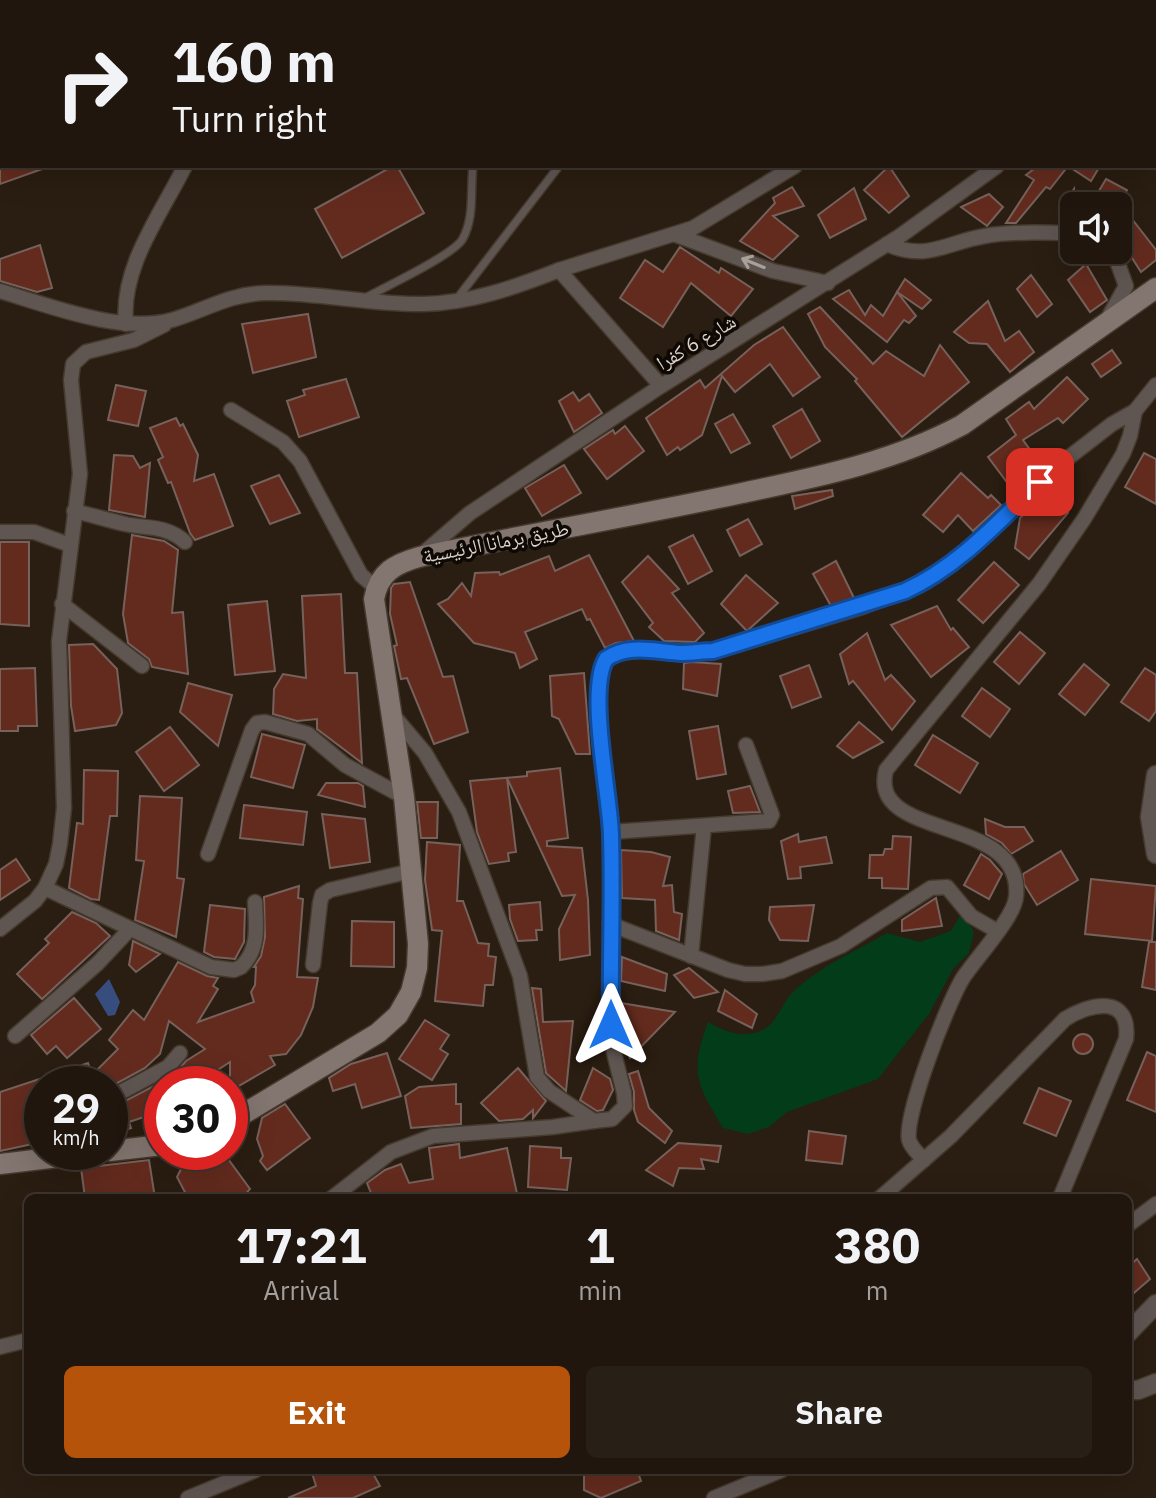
<!DOCTYPE html>
<html lang="en">
<head>
<meta charset="utf-8">
<style>
	:root { --surface:#20160d; --page:#281f16; --text:#f1f3f6; --muted:#a29f9d; --line:#3d352e; --accent:#b45309 }
	body { margin:0; font-family:"IBM Plex Sans","Noto Naskh Arabic",sans-serif; background:var(--page); color:var(--text); height:100vh; display:flex; flex-direction:column; font-size:30px; white-space:nowrap }
	* { box-sizing:border-box; margin:0 }
	p { font-size:26px; color:var(--muted) }
	.icon { flex:none; width:44px; height:44px; fill:none; stroke:currentColor; stroke-width:2; stroke-linecap:round; stroke-linejoin:round }
	.map { position:relative; flex:1; overflow:hidden }
	.panel { position:absolute; left:24px; top:1194px; width:1108px; height:280px; display:flex; flex-direction:column; background:var(--surface); border-radius:12px; box-shadow:0 8px 32px #0002,0 0 0 2px var(--line) }
	.panel>* { flex:none }
	.hud { position:absolute; left:0px; top:0px; width:1156px; height:168px; box-shadow:0 8px 32px #0002,0 0 0 2px var(--line); background:#20160d; color:var(--text); overflow:hidden }
	.fabs { position:absolute; left:1060px; top:192px; display:grid; gap:16px }
	.fabs a { display:grid; place-items:center; width:72px; height:72px; border-radius:12px; background:var(--surface); box-shadow:0 8px 32px #0002,0 0 0 2px var(--line); font-size:40px }
	.speed { position:absolute; left:24px; top:1066px; display:flex; gap:16px; font-size:40px; font-weight:700; text-align:center }
	.speed>* { display:grid; place-content:center; width:104px; height:104px; border-radius:50%; background:var(--surface); box-shadow:0 8px 32px #0002,0 0 0 2px var(--line); line-height:1 }
	.speed small { font-size:20px; font-weight:400 }
	.speed .limit { border:12px solid #d22; background:#fff; color:#111 }
	.pin { position:absolute; display:grid; place-items:center; width:68px; height:68px; color:#fff; margin:-34px; border-radius:16px; box-shadow:0 4px 12px #0006 }
	.me { position:absolute; width:88px; margin:-44px; rotate:0deg; stroke-linejoin:round; filter:drop-shadow(0 0 6px #0008) }
	.turn { display:flex; align-items:center; gap:28px; height:168px; padding:0 40px; font-size:36px }
	.turn .icon { width:104px; height:104px; stroke-width:2.5 }
	.turn b { display:block; font-size:56px; line-height:68px }
	.eta { display:flex; justify-content:space-evenly; align-items:center; height:136px; text-align:center }
	.eta b { font-size:48px; font-weight:800; line-height:56px }
	.action { display:flex; gap:16px; margin-top:auto; padding:16px 40px }
	.action a { flex:1; height:92px; border-radius:12px; background:var(--accent); color:#fff; font-size:32px; font-weight:800; line-height:92px; text-align:center }
	.action a+a { background:var(--page); color:var(--text) }
	.map>svg:first-child { display:block }
</style>
</head>
<body>
<div class="map">
<svg width="1156" height="1498" viewBox="0 0 1156 1498">
	<rect width="100%" height="100%" fill="#2a1d11"/>
	<path fill="#033c19" d="M962,912L974,932L969,953L953,969L929,1014L878,1079L787,1112L769,1127L748,1134L723,1128C697,1084 689,1073 708,1022C721,1029 734,1036 749,1034C778,1030 778,1007 792,993C818,967 856,951 887,933L920,942L951,931Z"/>
	<path fill="#374d7d" d="M109,979L120,1002L115,1015L108,1016L95,994Z"/>
	<g fill="#632b1e" stroke="#76615b" stroke-width="2">
		<path d="M0,166H45V168L0,184Z"/>
		<path d="M393,166H397L424,213L342,258L315,209Z"/>
		<path d="M889,166L909,196L889,213L864,190Z"/>
		<path d="M1038,166H1068L1050,189L1046,187L1016,223H1006L1034,180L1026,175Z"/>
		<path d="M1068,166H1100L1091,181Z"/>
		<path d="M1106,179L1127,190L1116,206H1090Z"/>
		<path d="M792,187L804,206L773,216L798,236L773,260L740,241L775,203L773,198Z"/>
		<path d="M854,188L866,219L830,238L818,215Z"/>
		<path d="M1074,189V221L1059,211Z"/>
		<path d="M989,194L1003,207L987,226L961,207Z"/>
		<path d="M1132,219L1156,250V260L1141,272L1118,236V232Z"/>
		<path d="M40,245L52,288L37,292L0,281V259Z"/>
		<path d="M680,247L719,273L721,268L753,289L731,316L691,283L663,327L620,298L645,260L663,272Z"/>
		<path d="M1086,264L1107,300L1090,312L1068,280Z"/>
		<path d="M1031,275L1052,304L1037,317L1017,289Z"/>
		<path d="M905,279L931,300L922,309L897,292Z"/>
		<path d="M849,290L865,315L871,305L883,316L897,292L916,316L909,323L904,320L887,342L833,299Z"/>
		<path d="M988,301L1005,341L1019,331L1034,352L1010,372L987,344L969,343L954,332Z"/>
		<path d="M820,307L873,364L886,351L924,376L940,345L969,382L902,437L855,381L857,379L825,347L808,314Z"/>
		<path d="M308,314L316,357L253,373L242,324Z"/>
		<path d="M783,327L820,377L793,396L770,364L735,392L722,376L702,435L680,450L678,447L667,455L646,418L700,380L705,388L754,345Z"/>
		<path d="M1112,350L1121,363L1101,377L1092,364Z"/>
		<path d="M1067,377L1088,399L1063,423L1058,418L1023,440L1042,466L1012,489L988,457L1016,435L1006,419L1029,402L1034,409Z"/>
		<path d="M346,379L359,417L299,437L287,401L305,395L303,390Z"/>
		<path d="M116,385L146,391L138,426L108,420Z"/>
		<path d="M573,392L579,401L589,394L602,413L574,432L559,401Z"/>
		<path d="M802,409L820,441L791,458L773,426Z"/>
		<path d="M733,414L750,443L731,453L715,424Z"/>
		<path d="M176,418L180,426L183,424L198,455L194,481L214,474L233,526L195,540L190,533L171,482L168,483L158,460L163,457L150,428Z"/>
		<path d="M625,426L644,451L607,479L584,449L613,430L615,434Z"/>
		<path d="M1144,453L1156,459V504L1125,487Z"/>
		<path d="M114,455L133,456L140,468L150,463L145,517L109,510Z"/>
		<path d="M564,465L581,493L542,516L525,488Z"/>
		<path d="M961,473L988,498L991,495L1001,505L973,531L958,515L943,532L923,515Z"/>
		<path d="M279,475L300,513L270,524L251,486Z"/>
		<path d="M832,490L833,496L795,509L792,496Z"/>
		<path d="M1067,490L1068,513L1029,559L1015,548L1020,518L1048,492Z"/>
		<path d="M748,519L762,544L740,556L727,530Z"/>
		<path d="M132,535L164,541L178,550L172,613L183,612L188,674L152,667L149,659L128,643L123,614Z"/>
		<path d="M693,535L712,571L688,584L669,547Z"/>
		<path d="M0,542H29V626L0,624Z"/>
		<path d="M589,555L634,641L616,643L605,648L590,619L587,620L582,609L525,632L537,659L520,668L515,653L474,643L438,604L448,599L462,583L471,596L475,573L499,572L500,575L549,556L555,571Z"/>
		<path d="M648,556L679,589L672,593L704,633L695,642L664,641L649,627L653,623L622,582Z"/>
		<path d="M836,561L854,598L831,606L813,574Z"/>
		<path d="M994,562L1019,585L983,623L958,600Z"/>
		<path d="M746,575L778,603L747,631L721,604Z"/>
		<path d="M410,582L443,677L453,676L468,732L434,744L407,678L401,679L394,646L397,645L390,614L391,588L394,584Z"/>
		<path d="M341,594L345,673H357L362,763L317,729V719L297,721L273,714L274,689L283,674L306,678L302,596Z"/>
		<path d="M267,601L275,671L235,675L228,605Z"/>
		<path d="M937,606L951,630L953,628L969,647L931,677L891,625Z"/>
		<path d="M1020,632L1045,653L1019,684L994,662Z"/>
		<path d="M867,633L885,680L891,675L915,701L892,730L853,681L849,684L840,654Z"/>
		<path d="M93,644L117,669L122,713L116,725L75,731L71,706L69,645Z"/>
		<path d="M692,662L721,664L717,696L683,689L684,663Z"/>
		<path d="M1084,664L1109,685L1085,715L1059,694Z"/>
		<path d="M809,665L821,697L792,708L780,676Z"/>
		<path d="M35,668L37,726H18V731H0V669Z"/>
		<path d="M1145,668L1156,675V711L1149,721L1121,702Z"/>
		<path d="M584,673L590,754H576L559,719L552,716L550,676Z"/>
		<path d="M188,683L232,695L218,746L180,712Z"/>
		<path d="M982,688L1010,709L990,737L962,716Z"/>
		<path d="M859,722L883,742L853,758L837,746Z"/>
		<path d="M718,726L726,774L697,779L689,731Z"/>
		<path d="M170,727L199,765L164,791L136,752Z"/>
		<path d="M262,734L305,745L293,788L251,777Z"/>
		<path d="M933,735L978,763L960,793L915,765Z"/>
		<path d="M560,768L568,838L547,841V846L582,848L588,900L590,955L560,960L559,929L575,895L562,896L507,778L516,852L508,853L509,861L489,864L477,832L470,781L527,776V772Z"/>
		<path d="M84,770L118,771L117,816H110L99,900L91,899L69,888L77,823L83,824Z"/>
		<path d="M326,783H358L363,786L365,807L318,795Z"/>
		<path d="M750,786L760,812L733,813L728,791Z"/>
		<path d="M140,796L182,798L177,878L184,879L176,937L135,920L144,861L136,860Z"/>
		<path d="M417,802H438L437,838H421Z"/>
		<path d="M244,805L307,812L303,845L240,838Z"/>
		<path d="M322,814L365,819L370,862L330,868Z"/>
		<path d="M985,819L1005,827H1024L1033,841L1011,854L1002,843L986,834Z"/>
		<path d="M798,834L799,842L826,837L832,863L800,867L801,878L788,879L781,841Z"/>
		<path d="M893,836L911,837L908,889L882,888V878H869L870,855H883L885,849H892Z"/>
		<path d="M427,842L460,845L457,901H463L478,943L489,944L488,956L496,957L493,985H485L483,1006L435,1001L442,931L432,930L425,880Z"/>
		<path d="M621,850L651,852L670,857L663,886L672,885L674,912L682,914L679,940L656,931L655,900L622,898Z"/>
		<path d="M1061,851L1078,880L1037,905L1024,884L1023,874Z"/>
		<path d="M981,854L990,860L1002,874L989,899L964,885Z"/>
		<path d="M16,859L30,880L0,900V870Z"/>
		<path d="M1091,879L1156,886L1152,941L1085,934Z"/>
		<path d="M299,886L298,898L303,899L297,977L318,978L313,1007L301,1035L286,1054L270,1056L275,1065L230,1091V1062L196,1084H162V1111L129,1122L131,1128L110,1134V1109L173,1076L186,1061L205,1049L169,1021L160,1054L145,1068L110,1087V1084H42V1099L35,1102L42,1124V1142L0,1151V1092L88,1063L92,1075L118,1049L109,1040L133,1010L144,1020L178,962L207,976L218,978L213,986L218,989L198,1022L254,1002L251,992L255,985L256,967H254L261,956L265,937L264,897Z"/>
		<path d="M936,898L942,926L902,931V920Z"/>
		<path d="M540,902L542,930H536L537,940L518,941L510,919L509,905Z"/>
		<path d="M210,905L245,909L244,942L235,959L214,957L204,952Z"/>
		<path d="M814,905L808,941L780,940L769,920L770,907Z"/>
		<path d="M72,912L96,923L110,936L42,999L17,974L49,943L45,939Z"/>
		<path d="M352,921L394,922V967L351,966Z"/>
		<path d="M133,941L160,954L136,972L129,965Z"/>
		<path d="M1149,942H1156V990L1142,987Z"/>
		<path d="M622,957L667,974L665,991L621,981Z"/>
		<path d="M689,968L718,992L694,998L674,975Z"/>
		<path d="M532,988L541,989L543,1022L573,1021L566,1091L546,1073Z"/>
		<path d="M725,990L757,1014L752,1028L718,1011Z"/>
		<path d="M74,998L101,1029L67,1058L56,1046L47,1054L31,1035Z"/>
		<path d="M621,1003L675,1012L630,1058L622,1038Z"/>
		<path d="M425,1020L449,1035L440,1049L448,1054L432,1080L399,1059Z"/>
		<circle cx="1083" cy="1044" r="10"/>
		<path d="M1147,1052L1156,1056V1112L1127,1100Z"/>
		<path d="M387,1053L401,1096L362,1108L355,1084L333,1091L329,1078L351,1064Z"/>
		<path d="M518,1068L546,1101L533,1118V1110L523,1119L499,1121L481,1103Z"/>
		<path d="M593,1068L610,1079L613,1090L603,1110L597,1111L580,1100Z"/>
		<path d="M638,1071L649,1108L672,1131L665,1143L638,1122L634,1110V1092L629,1074Z"/>
		<path d="M456,1084V1104H461V1124L411,1128L405,1096L419,1087Z"/>
		<path d="M1039,1088L1071,1101L1056,1136L1024,1123Z"/>
		<path d="M285,1104L310,1138L267,1170L260,1161L263,1156L257,1139L262,1118Z"/>
		<path d="M809,1131L846,1136L842,1164L806,1160Z"/>
		<path d="M678,1143L721,1146L718,1162L701,1159L704,1169L679,1168L673,1186L646,1170Z"/>
		<path d="M459,1144L460,1158L507,1148L518,1198H373L367,1183L385,1170L401,1164L409,1183L433,1179L429,1148Z"/>
		<path d="M530,1146L561,1148V1158H571L567,1190L528,1187Z"/>
		<path d="M219,1152H223L250,1189L242,1198H188L177,1177L184,1163L199,1156L204,1166Z"/>
		<path d="M149,1160L155,1198H85L81,1168Z"/>
		<path d="M1137,1259L1150,1279L1128,1298V1267Z"/>
		<path d="M319,1470H371L380,1486L353,1498H288L316,1486L312,1473Z"/>
		<path d="M584,1470H637L641,1481L601,1498L584,1490Z"/>
	</g>
	<g fill="none" stroke-linecap="round" stroke-linejoin="round">
		<defs>
			<g id="service">
				<path d="M590,0L592,2"/>
				<path d="M365,298C385,287 451,256 462,240C475,218 470,190 473,166"/>
				<path d="M456,300L559,166"/>
			</g>
			<g id="minor">
				<path d="M266,2L267,0"/>
				<path d="M866,2V0"/>
				<path d="M1154,45L1156,43"/>
				<path d="M0,130L2,129"/>
				<path d="M676,235L773,271L828,283"/>
				<path d="M887,244C927,262 947,242 985,236C1015,231 1044,232 1074,234"/>
				<path d="M559,270L693,228L795,166"/>
				<path d="M0,291C50,306 121,334 172,320C206,310 228,294 266,293C318,292 371,305 424,304C471,303 516,287 559,270L661,386"/>
				<path d="M1107,320L1126,286L1113,250"/>
				<path d="M126,324C120,268 161,214 185,166"/>
				<path d="M231,410L283,442L300,461L361,575L376,588"/>
				<path d="M74,511C91,515 108,520 125,524C147,529 167,525 185,542"/>
				<path d="M0,532H34L70,545"/>
				<path d="M419,557L470,513L661,386L900,236L997,166"/>
				<path d="M62,604L142,666"/>
				<path d="M393,715L425,753L459,812L520,976L537,1077L549,1091L594,1121L612,1119L625,1106L624,1093L614,1053L611,1025C611,962 613,898 611,835C610,795 587,691 606,659L618,653L652,649L681,653L713,651L736,645L862,607L926,582L964,553L1059,465L1112,424L1135,411L1156,385"/>
				<path d="M611,832L769,821L772,815L746,745"/>
				<path d="M208,854L252,730L257,723L265,722L308,734L345,765L404,797"/>
				<path d="M45,888L211,967L234,970L241,967C260,949 256,925 255,902"/>
				<path d="M610,924L728,970L745,974H762L782,971L841,946L931,888L947,887L971,916L997,931"/>
				<path d="M0,929L35,901L45,888L56,864L60,844L64,808L59,641L80,474L71,380L73,364L86,352L134,340L164,325"/>
				<path d="M691,956L704,826"/>
				<path d="M313,965L320,903L322,895L330,890L411,871"/>
				<path d="M15,1036L98,963L129,930"/>
				<path d="M110,1098L168,1067L180,1053"/>
				<path d="M924,1160C919,1154 911,1148 909,1140C904,1115 948,1002 963,978C976,958 1014,918 1016,897C1025,813 867,842 886,770L1039,584L1084,519L1123,454L1130,436L1135,411"/>
				<path d="M332,1198L391,1152L433,1136L553,1127L594,1121"/>
				<path d="M880,1198L951,1136L1065,1019C1090,1003 1131,994 1126,1039L1060,1198"/>
				<path d="M1128,1225L1156,1204"/>
				<path d="M0,1347L28,1340"/>
				<path d="M188,1498L256,1470"/>
				<path d="M714,1498L782,1470"/>
			</g>
			<g id="tertiary">
				<path d="M1156,775L1150,817L1156,854"/>
				<path d="M1128,1333L1156,1304"/>
				<path d="M1128,1390H1138L1156,1383"/>
			</g>
			<g id="secondary">
				<path d="M230,1122L378,1033L398,1015L411,992L417,968L418,944L404,797L374,599C379,572 395,564 419,557C527,534 635,516 742,493C817,477 893,462 962,425L1156,288"/>
				<path d="M110,1151L162,1145"/>
				<path d="M0,1164L100,1152"/>
			</g>
		</defs>
		<use href="#service" stroke="#463a2f" stroke-width="10"/>
		<use href="#minor" stroke="#463a2f" stroke-width="17"/>
		<use href="#tertiary" stroke="#463a2f" stroke-width="21"/>
		<use href="#secondary" stroke="#463a2f" stroke-width="23"/>
		<use href="#service" stroke="#5f5652" stroke-width="7"/>
		<use href="#minor" stroke="#5f5652" stroke-width="14"/>
		<use href="#tertiary" stroke="#5f5652" stroke-width="18"/>
		<use href="#secondary" stroke="#83756f" stroke-width="20"/>
	</g>
	<defs><path id="oneway-shaft" d="M-6 0H5M1.5-3L5.5 0L1.5 3" fill="none" stroke-width="1.6" stroke-linecap="round" stroke-linejoin="round" transform="scale(2)"/></defs>
	<use stroke="#a9a09a" href="#oneway-shaft" transform="translate(753 263) rotate(-158)"/>
	<g fill="none" stroke-linecap="round" stroke-linejoin="round">
		<defs>
			<path id="route" d="M611,1025C610,962 613,898 611,835C610,795 587,691 606,659C628,643 657,652 681,653C692,653 703,651 713,651L905,591C958,567 998,522 1040,482"/>
		</defs>
		<use href="#route" stroke="#114b97" stroke-width="20"/>
		<use href="#route" stroke="#1a73e8" stroke-width="14"/>
	</g>
	<g text-anchor="middle" stroke-width="7" stroke-linejoin="round" paint-order="stroke">
		<g font-size="20" fill="#dbd2ca" stroke="#0e0904">
			<text transform="translate(696 342) rotate(-31)" y="7">شارع 6 كفرا</text>
			<text transform="translate(496 542) rotate(-11)" y="7">طريق برمانا الرئيسية</text>
		</g>
	</g>
</svg>
<div class="fabs">
<a><svg class="icon" aria-label="sound" viewBox="0 0 24 24"><path d="M4 9h4l5-4v14l-5-4H4zM17 9q2 3 0 6"/></svg></a>
</div>
<div class="speed"><div>29<small>km/h</small></div><div class="limit">30</div></div>
<div class="pin" style="left:1040px;top:482px;background:#d93025"><svg class="icon" aria-label="arrive" viewBox="0 0 24 24"><path d="M6 21V4h12l-3 4 3 4H6"/></svg></div>
<svg class="me" style="left:611px;top:1025px" viewBox="-20 -20 40 40"><path d="M0-17L14 15 0 8-14 15z" fill="#1a73e8" stroke="#fff" stroke-width="4"/></svg>
<div class="hud">
<div class="turn"><svg class="icon" aria-label="right" viewBox="0 0 24 24"><path d="M7 20v-9h11M14 6l5 5-5 5"/></svg><div><b>160 m</b>Turn right</div></div>
</div>
<section class="panel">
<div class="eta">
<div><b>17:21</b><p>Arrival</p></div>
<div><b>1</b><p>min</p></div>
<div><b>380</b><p>m</p></div>
</div>
<div class="action"><a>Exit</a><a>Share</a></div>
</section>
</div>
</body>
</html>
